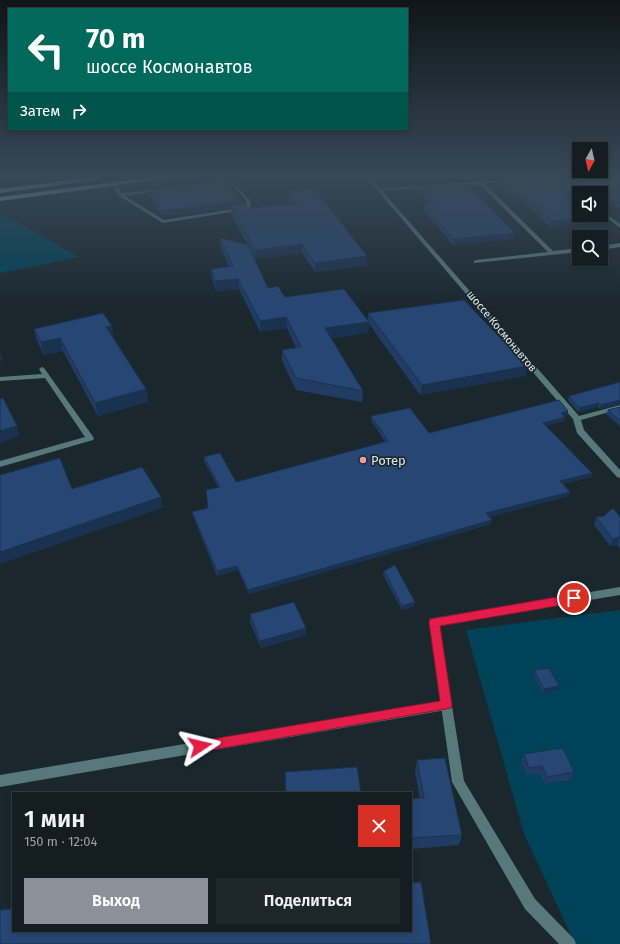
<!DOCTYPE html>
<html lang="ru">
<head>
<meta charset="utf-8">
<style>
	:root { --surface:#141e22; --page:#1d272a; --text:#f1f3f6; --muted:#9da2a5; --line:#333c40; --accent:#8c9099 }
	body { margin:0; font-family:"Fira Sans",sans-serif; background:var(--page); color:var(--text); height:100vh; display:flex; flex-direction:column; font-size:15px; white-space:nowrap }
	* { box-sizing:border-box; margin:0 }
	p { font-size:13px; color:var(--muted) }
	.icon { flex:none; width:22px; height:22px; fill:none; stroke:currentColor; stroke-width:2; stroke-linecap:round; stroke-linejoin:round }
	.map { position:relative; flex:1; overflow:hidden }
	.side { position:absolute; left:12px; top:792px; width:400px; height:140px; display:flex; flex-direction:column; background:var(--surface); border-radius:0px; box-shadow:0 2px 6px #0003,0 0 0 1px var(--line) }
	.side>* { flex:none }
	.banner { position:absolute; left:8px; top:8px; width:400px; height:122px; border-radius:0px; box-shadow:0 2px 6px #0003,0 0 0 1px var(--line); background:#00695c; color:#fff; overflow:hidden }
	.needle { width:26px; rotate:188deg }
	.fabs { position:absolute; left:572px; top:142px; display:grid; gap:8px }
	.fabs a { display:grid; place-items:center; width:36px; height:36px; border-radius:0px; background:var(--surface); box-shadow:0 2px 6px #0003,0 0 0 1px var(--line); font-size:20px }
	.pin { position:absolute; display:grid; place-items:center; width:34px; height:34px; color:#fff; margin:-17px; border:2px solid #fff; border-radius:50%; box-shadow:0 1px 4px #0007 }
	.me { position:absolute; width:44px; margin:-22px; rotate:80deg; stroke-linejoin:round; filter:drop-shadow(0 0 3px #0008) }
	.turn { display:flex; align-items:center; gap:14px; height:84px; padding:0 12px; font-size:18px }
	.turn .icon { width:52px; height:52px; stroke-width:2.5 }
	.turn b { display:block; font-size:28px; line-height:34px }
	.then { display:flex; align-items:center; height:38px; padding:0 12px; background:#0003; gap:8px; font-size:15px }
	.round { display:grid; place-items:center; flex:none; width:42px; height:42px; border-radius:0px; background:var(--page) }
	.summary { display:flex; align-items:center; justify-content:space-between; height:68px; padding:0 12px }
	h1 { font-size:24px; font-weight:600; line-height:30px }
	.primary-button { display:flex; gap:8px; margin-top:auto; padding:8px 12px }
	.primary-button a { flex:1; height:46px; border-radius:0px; background:var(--accent); color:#fff; font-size:16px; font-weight:600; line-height:46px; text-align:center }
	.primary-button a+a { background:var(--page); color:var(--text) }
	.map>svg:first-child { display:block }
</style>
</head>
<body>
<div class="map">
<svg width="620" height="944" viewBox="0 0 620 944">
	<rect width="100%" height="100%" fill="#1a282e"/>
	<g fill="#004359">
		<path d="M0,212L79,257L0,273Z"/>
		<path d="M620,610V944H575L524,834L466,630Z"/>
	</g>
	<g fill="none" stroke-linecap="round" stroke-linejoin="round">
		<g fill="#57797a" fill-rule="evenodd">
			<path d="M534,177H547L545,178L484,183L553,251L579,248V252L474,263V261L476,260L548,252L479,184L379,191L377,190L379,189Z"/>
			<path d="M232,181L251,202L250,209L163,223L119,196L110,183L114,182L122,193L162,189V191H160L125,196L164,220L246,207L247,202L231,183L215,185L213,184Z"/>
			<path d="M601,210L620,224V228L601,213Z"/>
			<path d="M620,243V247L601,250V246Z"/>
			<path d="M42,367L44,368L94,438L93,440L0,467V461L85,437L45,378L0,381V377L42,374L39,369Z"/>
			<path d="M446,700L450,702L451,705L450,708L446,710L0,787V775Z"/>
		</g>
		<g fill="#57797a" fill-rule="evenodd">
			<path d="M366,177H370L579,416L620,405V409L581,420L584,430L620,470V478L617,477L577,433L573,419Z"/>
			<path d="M620,587V595L439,625L464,781L535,899L574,939L576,944H559L525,909L452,782L429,622L431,619L434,618Z"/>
		</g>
		<g fill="#84cdd0" fill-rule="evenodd">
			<path d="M93,177H105L102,179L0,193V189Z"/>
			<path d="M155,177H167L164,179L0,201V197Z"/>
		</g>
	</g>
	<g fill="#213c63">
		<path d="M567,177H620V208H619L601,196V193H579L569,198L593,217L591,223L550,227L522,201L514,202L497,186L498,181H566Z"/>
		<path d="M420,187L515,233L514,239L453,245L423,209L424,203H428L419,193Z"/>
		<path d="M149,190L240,201V204L248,208L292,204L289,199L288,191L367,265L315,272L302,253L255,259L231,214V208L162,217L150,196Z"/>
		<path d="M220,238L268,288L285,297L368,321V313L527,366L525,376L420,395L369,324L368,333L331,338L363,391L362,402L296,390L282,361V350L296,348L287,328L260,332L239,289L216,291L212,279L211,269L229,267L221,247Z"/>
		<path d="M34,329L114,338L146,389L148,402L98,416L63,351L44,355L37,341Z"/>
		<path d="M620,382V404L600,409L598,407L578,412L568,400L569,396Z"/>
		<path d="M620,407V426L606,414L608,410Z"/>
		<path d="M568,411V415L564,416V421L546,426L592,473L591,477L563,484L569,496L489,517L491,524L249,594L238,570L217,576L193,516L192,512L208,508L218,487L204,461V457L236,482L385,442L371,420V416L429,433Z"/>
		<path d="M596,517H620V549L617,545L610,546L594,525Z"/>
		<path d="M384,571L415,602V606L402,610L383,575Z"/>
		<path d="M250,614L306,628V635L261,648L250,622Z"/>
		<path d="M534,670L557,690L543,693L533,674Z"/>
		<path d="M524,754L574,772L571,780L544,784L540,774L527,776L521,762Z"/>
		<path d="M417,760L462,835L459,845L411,849V799H420L415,771Z"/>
	</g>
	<g fill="#1b3150">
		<path d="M602,189L601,193H579V197L561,198L562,192Z"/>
		<path d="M523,195L522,201L514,202V196Z"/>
		<path d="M240,201V206L231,205V208L162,217V211Z"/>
		<path d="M593,217L591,223L550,227L552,221Z"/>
		<path d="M515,233L514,239L453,245V239Z"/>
		<path d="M302,244V253L255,259V250Z"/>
		<path d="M367,256V265L315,272V263Z"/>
		<path d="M238,279L239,289L216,291L215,281Z"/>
		<path d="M286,317L287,328L260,332V321Z"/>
		<path d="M369,322L368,333L325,339V328Z"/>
		<path d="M112,326L114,338L108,340L106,327Z"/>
		<path d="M60,338L63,351L44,355L41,342Z"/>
		<path d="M0,351L3,360L0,361Z"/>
		<path d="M527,366L525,376L420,395L422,385Z"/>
		<path d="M146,389L148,402L98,416L95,403Z"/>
		<path d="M620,400V404L600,409L601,405Z"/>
		<path d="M599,403L598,407L578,412L579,408Z"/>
		<path d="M568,411V415L560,417L561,413Z"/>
		<path d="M565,417L564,421L542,427L543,423Z"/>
		<path d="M17,426L20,436L0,443V431Z"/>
		<path d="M592,473L591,477L559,485L560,481Z"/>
		<path d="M570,492L569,496L486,518V513Z"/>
		<path d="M161,497L162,508L0,564V552Z"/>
		<path d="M492,520L491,524L249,594L248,590Z"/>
		<path d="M620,537L617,545L610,546L613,539Z"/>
		<path d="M237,566L238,570L217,576V571Z"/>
		<path d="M415,602V606L402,610V606Z"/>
		<path d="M306,628V635L261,648L260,641Z"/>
		<path d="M559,686L557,690L543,693L544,689Z"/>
	</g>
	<g fill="#264673" stroke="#1b3150">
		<path d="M548,177H560L580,191L583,188V186L570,177H620V202L602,189L562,192L579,206V215H590L593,217L552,221L523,195L514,196L498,181Z"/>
		<path d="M223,180L240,201L162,211L149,190Z"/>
		<path d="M466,184L515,233L453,239L424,203H433L420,187Z"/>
		<path d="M314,188L367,256L315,263L302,244L255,250L231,205L244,203L248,208L297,204L288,191Z"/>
		<path d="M220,238L248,245L268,288L278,286L285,297L344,289L369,322L325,328L363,391L296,378L282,350L301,347L286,317L260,321L238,279L215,281L211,269L233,266Z"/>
		<path d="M464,300L527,366L422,385L368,313Z"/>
		<path d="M103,313L112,326L106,327L146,389L95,403L60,338L41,342L34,329Z"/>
		<path d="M620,382V400L601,405L599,403L579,408L569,396Z"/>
		<path d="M3,398L17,426L0,431V399Z"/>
		<path d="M559,400L568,411L561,413L565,417L543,423L592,473L560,481L570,492L486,513L492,520L248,590L237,566L217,571L192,512L208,508L206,490L220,487L204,457L220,453L236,482L388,441L371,416L410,408L429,433Z"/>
		<path d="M620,407V421L608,410Z"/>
		<path d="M60,458L72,489L142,467L161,497L0,552V475Z"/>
		<path d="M613,508L620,517V537L613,539L596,517L604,516Z"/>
		<path d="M395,565L415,602L402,606L384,571Z"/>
		<path d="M294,602L306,628L260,641L250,614Z"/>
		<path d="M549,668L559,686L544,689L534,670Z"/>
		<path d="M563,748L574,772L547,777L542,766L529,768L524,754Z"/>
		<path d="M445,758L462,835L411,838V799L424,798L417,760Z"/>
		<path d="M357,767L361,793H286L285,772Z"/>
		<path d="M421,882L431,944H0V910L13,909V931H411V883Z"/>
	</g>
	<linearGradient id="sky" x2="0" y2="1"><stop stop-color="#0e1619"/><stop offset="0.57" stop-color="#384857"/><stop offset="1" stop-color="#384857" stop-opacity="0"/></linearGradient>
	<rect width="620" height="309" fill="url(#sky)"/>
	<path fill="#e11d48" stroke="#92132f" d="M574,594L577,596L579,598L577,601L574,603L440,626L452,705L451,708L200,752L196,751L194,746L196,742L200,741L440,701L429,622L430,619Z"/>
	<circle fill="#f49aa3" stroke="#1a282e" stroke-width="1.5" cx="363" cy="460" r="4"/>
	<g text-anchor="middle" stroke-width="3.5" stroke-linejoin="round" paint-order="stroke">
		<g font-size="11" fill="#dce5e9" stroke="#1a282e">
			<text transform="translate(502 331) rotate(50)" y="4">шоссе Космонавтов</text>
		</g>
		<g font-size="13" fill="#dce5e9" stroke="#1a282e" text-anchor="start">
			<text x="371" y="465">Ротер</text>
		</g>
	</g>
</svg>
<div class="fabs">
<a><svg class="needle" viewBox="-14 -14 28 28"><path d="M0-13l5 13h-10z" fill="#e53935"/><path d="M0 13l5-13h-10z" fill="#9da2a5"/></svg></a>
<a><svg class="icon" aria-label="sound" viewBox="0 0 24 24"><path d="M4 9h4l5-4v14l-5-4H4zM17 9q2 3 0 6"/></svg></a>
<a><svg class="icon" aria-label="search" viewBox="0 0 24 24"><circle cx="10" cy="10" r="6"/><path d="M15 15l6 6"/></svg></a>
</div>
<div class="pin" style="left:574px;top:598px;background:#d93025"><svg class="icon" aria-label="arrive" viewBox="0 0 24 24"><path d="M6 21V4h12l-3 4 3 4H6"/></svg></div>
<svg class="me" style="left:200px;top:746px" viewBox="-20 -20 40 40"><path d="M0-17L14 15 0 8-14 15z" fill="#e11d48" stroke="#fff" stroke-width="4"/></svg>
<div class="banner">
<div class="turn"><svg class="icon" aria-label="left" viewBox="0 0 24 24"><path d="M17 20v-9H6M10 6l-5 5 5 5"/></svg><div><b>70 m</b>шоссе Космонавтов</div></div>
<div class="then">Затем<svg class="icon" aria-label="right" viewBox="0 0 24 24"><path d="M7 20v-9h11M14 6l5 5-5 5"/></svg></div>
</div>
<section class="side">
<div class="summary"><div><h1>1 мин</h1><p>150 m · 12:04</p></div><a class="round" style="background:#d93025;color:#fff"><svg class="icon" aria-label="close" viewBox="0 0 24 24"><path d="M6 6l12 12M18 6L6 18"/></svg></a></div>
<div class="primary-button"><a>Выход</a><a>Поделиться</a></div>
</section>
</div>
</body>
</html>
